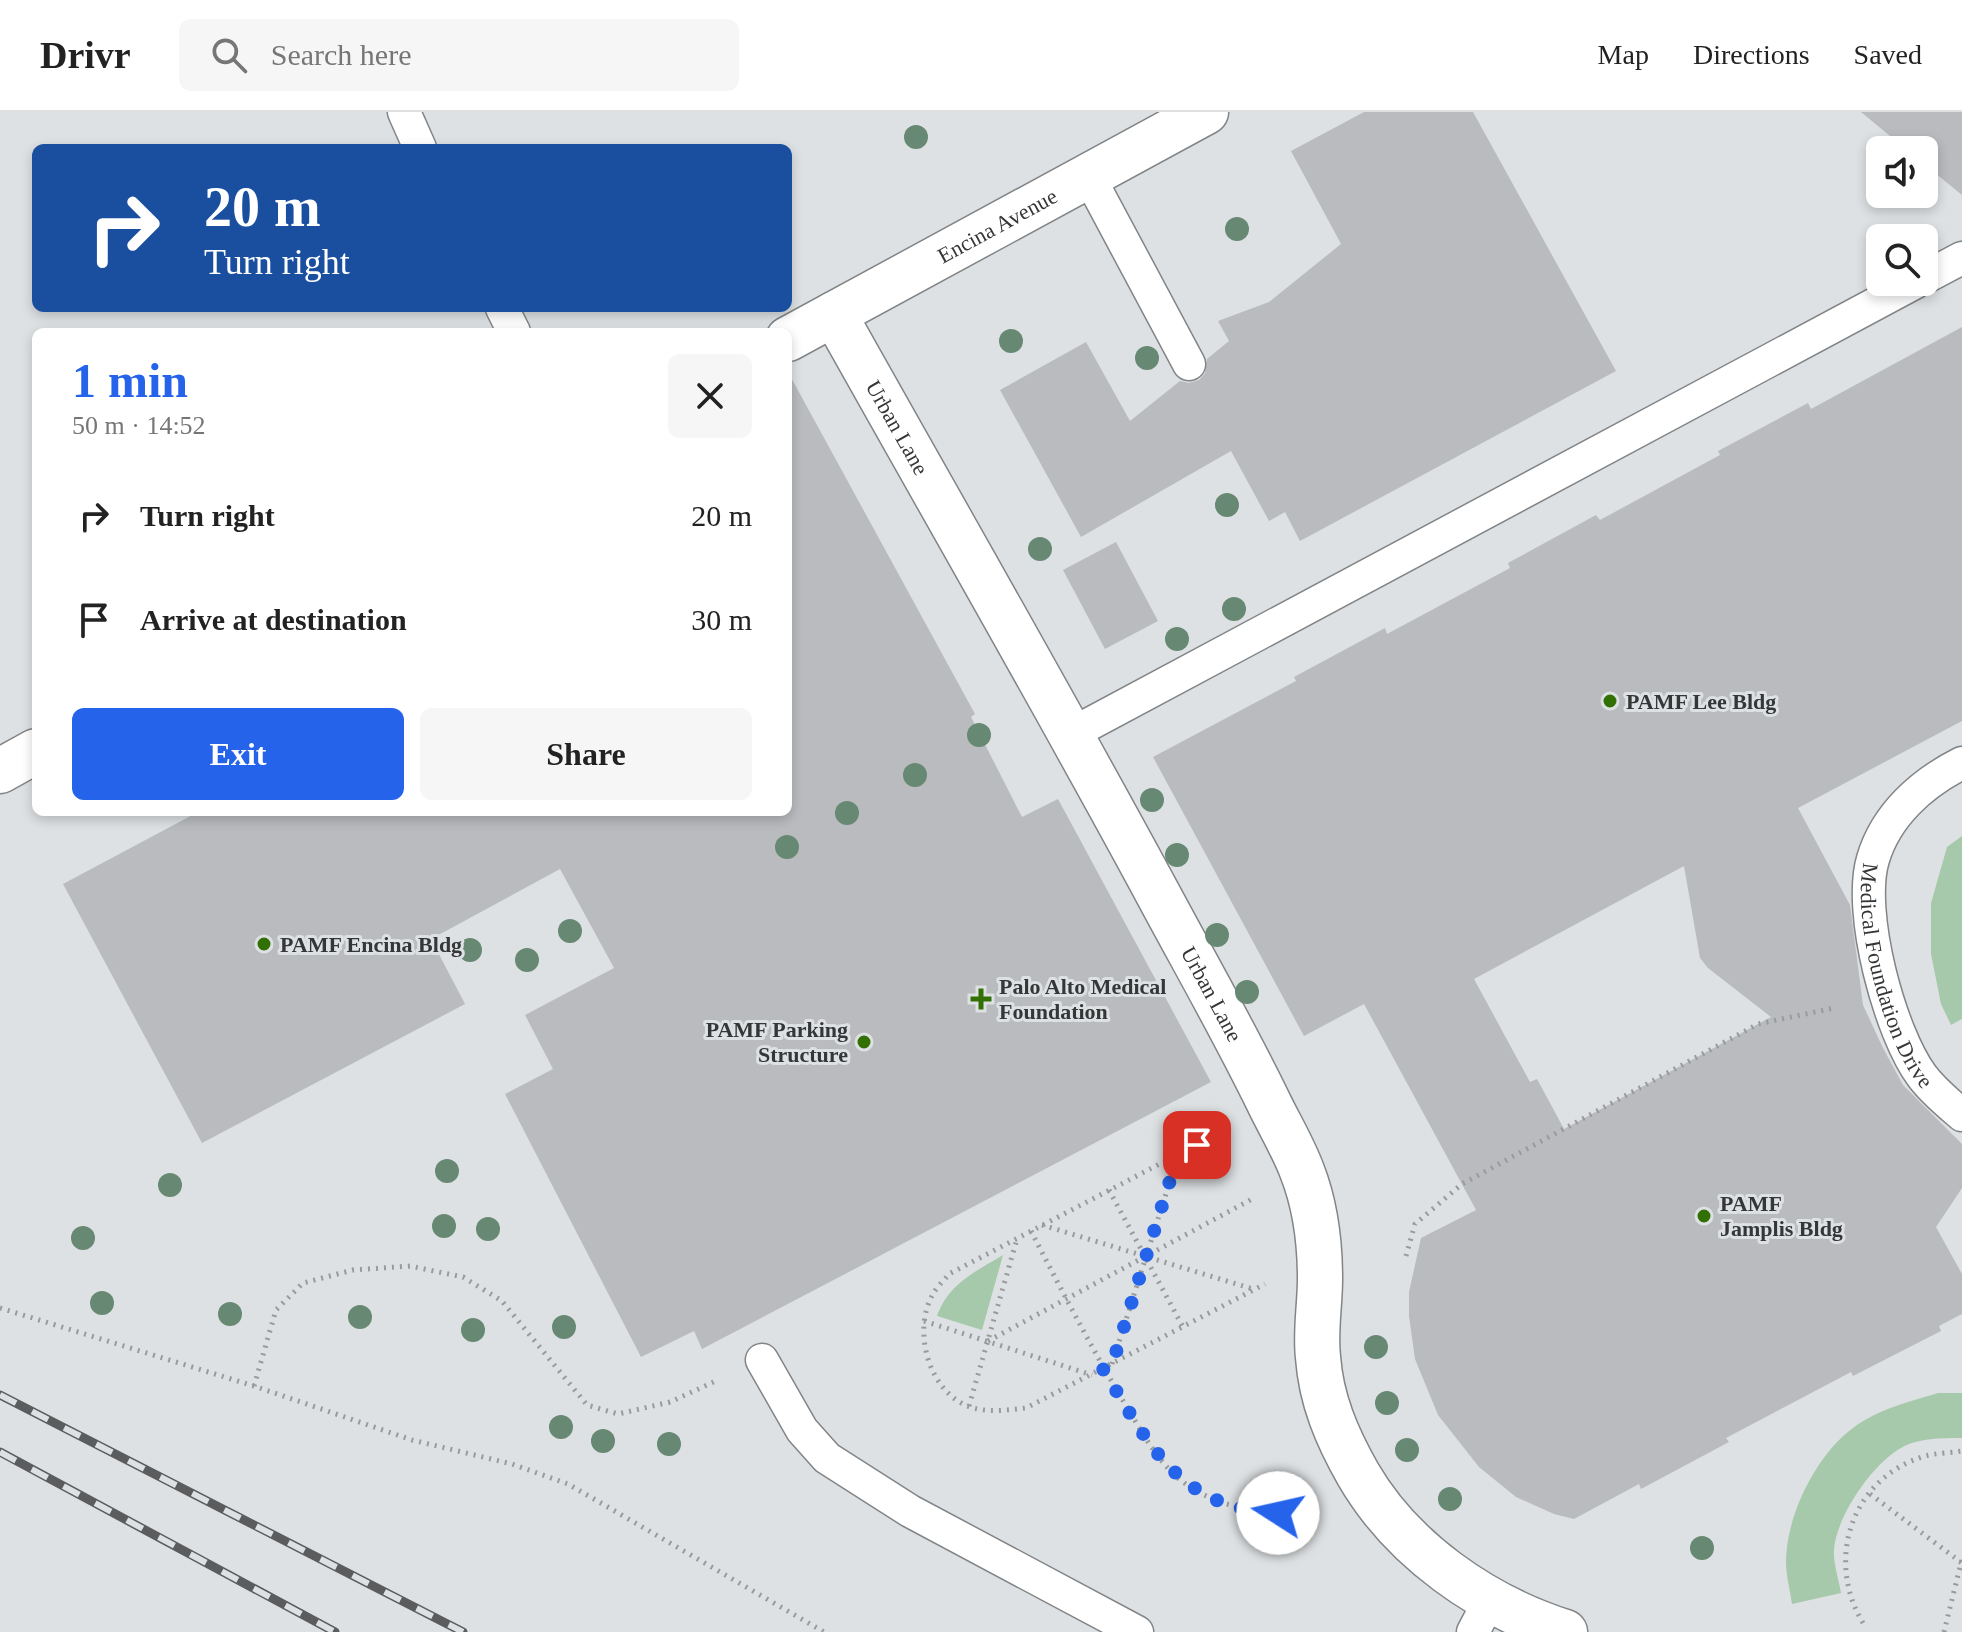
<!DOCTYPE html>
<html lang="en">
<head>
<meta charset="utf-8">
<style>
	:root { --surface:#fff; --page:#f6f6f6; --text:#222; --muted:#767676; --line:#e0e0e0; --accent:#2563eb }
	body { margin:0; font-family:Georgia,serif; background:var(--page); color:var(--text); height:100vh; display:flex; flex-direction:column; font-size:30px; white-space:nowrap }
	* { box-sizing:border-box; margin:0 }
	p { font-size:26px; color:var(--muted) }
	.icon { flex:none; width:44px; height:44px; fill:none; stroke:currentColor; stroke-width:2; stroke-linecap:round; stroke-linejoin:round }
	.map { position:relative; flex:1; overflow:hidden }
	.panel { position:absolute; left:32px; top:216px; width:760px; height:488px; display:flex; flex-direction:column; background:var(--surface); border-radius:12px; box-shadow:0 4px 12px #0003 }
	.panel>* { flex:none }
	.banner { position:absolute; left:32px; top:32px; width:760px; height:168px; border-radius:12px; box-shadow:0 4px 12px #0003; background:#1a4fa0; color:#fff; overflow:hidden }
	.controls { position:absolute; left:1866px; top:24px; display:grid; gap:16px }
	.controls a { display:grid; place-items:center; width:72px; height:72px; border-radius:12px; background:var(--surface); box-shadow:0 4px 12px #0003; font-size:40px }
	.pin { position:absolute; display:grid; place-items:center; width:68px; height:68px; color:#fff; margin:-34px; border-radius:16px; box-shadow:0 4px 12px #0006 }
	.me { position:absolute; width:88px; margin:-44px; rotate:280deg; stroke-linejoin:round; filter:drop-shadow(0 0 6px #0008) }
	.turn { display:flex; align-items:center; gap:28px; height:168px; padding:0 40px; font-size:36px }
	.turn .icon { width:104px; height:104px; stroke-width:2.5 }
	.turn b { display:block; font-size:56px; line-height:68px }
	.round { display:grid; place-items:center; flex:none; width:84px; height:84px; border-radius:12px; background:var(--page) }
	.summary { display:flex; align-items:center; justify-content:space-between; height:136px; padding:0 40px }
	h1 { font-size:48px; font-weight:600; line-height:60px; color:var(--accent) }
	.primary-button { display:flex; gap:16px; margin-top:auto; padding:16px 40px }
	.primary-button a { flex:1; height:92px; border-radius:12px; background:var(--accent); color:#fff; font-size:32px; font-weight:600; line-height:92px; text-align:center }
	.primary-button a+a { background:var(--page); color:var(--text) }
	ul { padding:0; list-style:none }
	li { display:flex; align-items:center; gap:24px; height:104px; padding:0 40px }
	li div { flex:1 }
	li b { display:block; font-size:30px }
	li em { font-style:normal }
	header { display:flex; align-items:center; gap:48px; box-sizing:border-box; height:112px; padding:0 40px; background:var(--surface); border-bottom:2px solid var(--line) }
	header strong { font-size:38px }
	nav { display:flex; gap:44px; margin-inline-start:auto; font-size:28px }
	.search { width:560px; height:72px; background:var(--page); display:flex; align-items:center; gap:20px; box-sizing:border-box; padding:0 28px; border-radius:12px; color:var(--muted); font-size:30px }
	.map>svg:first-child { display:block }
</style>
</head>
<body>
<header>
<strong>Drivr</strong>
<div class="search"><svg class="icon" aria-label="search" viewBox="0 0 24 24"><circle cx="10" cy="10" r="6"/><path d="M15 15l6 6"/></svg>Search here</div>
<nav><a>Map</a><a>Directions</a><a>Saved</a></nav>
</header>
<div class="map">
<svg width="1962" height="1520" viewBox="0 0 1962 1520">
	<rect width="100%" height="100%" fill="#dee1e3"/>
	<g fill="#a7c9ab">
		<path d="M1962,724V907L1951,913L1941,892L1931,842V791L1947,735Z"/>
		<path d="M1003,1143L982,1218L937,1204C949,1171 975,1160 1003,1143Z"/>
		<path d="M1938,1281H1962V1326C1944,1326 1917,1326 1901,1336C1872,1352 1836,1405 1834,1438C1833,1451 1839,1468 1841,1481L1792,1492C1790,1478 1786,1463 1786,1450C1786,1404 1816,1343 1853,1316C1878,1297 1909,1290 1938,1281Z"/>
	</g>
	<g fill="#b9bbbe" fill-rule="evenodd">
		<path d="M1364,0H1473L1616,259L1300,429L1285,400L1269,409L1231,339L1081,425L1000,278L1086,230L1130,309L1180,269L1189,271L1199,268L1205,261L1207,247L1229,229L1218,209L1269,190L1341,132L1291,39Z"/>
		<path d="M1861,0H1962V83L1924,52V38H1907Z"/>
		<path d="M1962,215V609L1798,696L1850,793L1863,893L1883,936L1903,973L1962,1032V1076L1936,1115L1962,1162V1202L1939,1214L1941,1219L1853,1264L1851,1260L1726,1326L1729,1330L1641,1377L1639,1372L1574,1407L1554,1402L1516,1385L1479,1355L1438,1303L1415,1247L1409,1204V1180L1421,1126L1476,1098L1364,892L1304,924L1153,645L1296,569L1294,565L1385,516L1387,522L1510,456L1508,451L1596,403L1600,408L1720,343L1718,339L1808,291L1811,297ZM1684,754L1700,846L1708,856L1771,905L1564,1017L1537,967L1530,970L1474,867Z"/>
		<path d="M788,260L975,602L971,605L1022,705L1058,687L1211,970L702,1237L694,1219L641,1245L505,982L553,957L525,903L614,856L560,757L431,827L465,892L202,1031L63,772L198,700H788Z"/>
		<path d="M1116,430L1158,509L1105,537L1063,458Z"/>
	</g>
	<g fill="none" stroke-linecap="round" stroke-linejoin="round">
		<defs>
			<g id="lane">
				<path d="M404,0L420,36"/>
				<path d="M1088,63L1189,252"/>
				<path d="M1924,166L1962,146"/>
				<path d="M502,196L514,220"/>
				<path d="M1071,622L1916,170"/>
				<path id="s1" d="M1962,651C1922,671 1886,703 1873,747C1857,800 1890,921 1922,964C1933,979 1948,991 1962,1003"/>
				<path d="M762,1248L802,1318L827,1346L910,1399L1137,1520"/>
				<path d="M1473,1520L1490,1488"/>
			</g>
			<g id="street">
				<path id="s2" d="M834,202C942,395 1053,587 1158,782C1195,851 1234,919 1268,989C1279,1012 1293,1035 1302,1059C1315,1092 1320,1133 1320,1167C1320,1193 1315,1219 1318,1245C1321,1288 1337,1325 1358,1362C1402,1438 1483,1494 1565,1520"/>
				<path id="s3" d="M788,227L1206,0"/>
				<path d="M0,659L36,639"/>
			</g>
		</defs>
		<use href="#lane" stroke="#828587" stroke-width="35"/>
		<use href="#street" stroke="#828587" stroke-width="47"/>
		<g stroke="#989a9b" stroke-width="5" stroke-dasharray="2 6" stroke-linecap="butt">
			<path d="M1215,1023L949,1162C944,1168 937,1175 933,1182C912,1218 928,1280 970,1295C988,1301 1008,1298 1026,1296L1265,1172"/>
			<path d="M1109,1078L1183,1215"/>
			<path d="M1042,1113L1253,1177"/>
			<path d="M1031,1119C1062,1179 1093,1239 1128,1297C1142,1320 1156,1347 1178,1366C1216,1398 1269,1403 1316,1402"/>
			<path d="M1406,1144L1415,1112L1462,1072L1758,912L1834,896V893"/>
			<path d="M0,1196L254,1274L412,1328L512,1352L568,1372L824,1520"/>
			<path d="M924,1209L1092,1263"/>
			<path d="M988,1229L1254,1086"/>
			<path d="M1112,1252L1178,1044"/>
			<path d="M254,1274L276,1198L303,1171L353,1158L410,1154L463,1165L502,1189L587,1293L618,1302L670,1290L718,1268"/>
			<path d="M969,1294L1017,1127"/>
			<path d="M1870,1382L1962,1451"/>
			<path d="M1863,1511C1825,1448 1851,1366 1925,1344C1936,1341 1950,1341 1962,1339"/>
			<path d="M1944,1520L1962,1447"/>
		</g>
		<use href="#lane" stroke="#fff" stroke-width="32"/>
		<use href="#street" stroke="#fff" stroke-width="44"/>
		<defs>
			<g id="rail">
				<path d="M0,1283L463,1520"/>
				<path d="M0,1340L335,1520"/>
			</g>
		</defs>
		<use href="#rail" stroke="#5b5c5d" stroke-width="9"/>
		<use href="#rail" stroke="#dee1e3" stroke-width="6" stroke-dasharray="18" stroke-linecap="butt"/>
	</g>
	<g fill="#678872">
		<circle cx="916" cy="25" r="12"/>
		<circle cx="1237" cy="117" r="12"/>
		<circle cx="1011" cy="229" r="12"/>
		<circle cx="1147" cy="246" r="12"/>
		<circle cx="1227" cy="393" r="12"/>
		<circle cx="1040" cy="437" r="12"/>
		<circle cx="1234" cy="497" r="12"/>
		<circle cx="1177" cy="527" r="12"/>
		<circle cx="979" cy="623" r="12"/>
		<circle cx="915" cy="663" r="12"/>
		<circle cx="1152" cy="688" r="12"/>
		<circle cx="847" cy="701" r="12"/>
		<circle cx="787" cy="735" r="12"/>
		<circle cx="1177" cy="743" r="12"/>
		<circle cx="570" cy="819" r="12"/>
		<circle cx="1217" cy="823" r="12"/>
		<circle cx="470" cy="838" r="12"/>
		<circle cx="527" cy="848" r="12"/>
		<circle cx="1247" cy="880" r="12"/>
		<circle cx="447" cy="1059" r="12"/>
		<circle cx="170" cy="1073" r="12"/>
		<circle cx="444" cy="1114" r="12"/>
		<circle cx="488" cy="1117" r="12"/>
		<circle cx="83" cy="1126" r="12"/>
		<circle cx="102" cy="1191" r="12"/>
		<circle cx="230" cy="1202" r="12"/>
		<circle cx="360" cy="1205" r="12"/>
		<circle cx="564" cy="1215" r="12"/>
		<circle cx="473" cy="1218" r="12"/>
		<circle cx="1376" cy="1235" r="12"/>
		<circle cx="1387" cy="1291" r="12"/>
		<circle cx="561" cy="1315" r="12"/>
		<circle cx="603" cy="1329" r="12"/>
		<circle cx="669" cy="1332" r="12"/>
		<circle cx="1407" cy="1338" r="12"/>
		<circle cx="1450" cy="1387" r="12"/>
		<circle cx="1702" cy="1436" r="12"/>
	</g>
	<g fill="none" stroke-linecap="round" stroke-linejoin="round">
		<path stroke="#2563eb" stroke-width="14" stroke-dasharray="0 25.2" d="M1197,1033L1178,1043L1112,1253L1103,1257C1149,1332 1178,1397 1278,1401"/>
	</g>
	<g fill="#327003" stroke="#dee1e3" stroke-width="3">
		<circle cx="1610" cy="589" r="8"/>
		<circle cx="264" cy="832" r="8"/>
		<path d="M977 875h8v8h8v8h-8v8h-8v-8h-8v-8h8z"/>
		<circle cx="864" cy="930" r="8"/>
		<circle cx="1704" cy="1104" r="8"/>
	</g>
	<g text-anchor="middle" stroke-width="6" stroke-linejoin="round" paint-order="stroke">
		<g font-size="22" fill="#353637" stroke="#dee1e3">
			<text dy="8" stroke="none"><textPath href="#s3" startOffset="238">Encina Avenue</textPath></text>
			<text dy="8" stroke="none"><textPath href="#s2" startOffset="130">Urban Lane</textPath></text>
			<text dy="8" stroke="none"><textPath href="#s1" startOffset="256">Medical Foundation Drive</textPath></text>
			<text dy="8" stroke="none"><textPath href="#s2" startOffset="778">Urban Lane</textPath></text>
		</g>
		<g font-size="22" font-weight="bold" fill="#353637" stroke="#dee1e3" text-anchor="start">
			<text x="1626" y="597">PAMF Lee Bldg</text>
			<text x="280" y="840">PAMF Encina Bldg</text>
			<text x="999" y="882">Palo Alto Medical<tspan x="999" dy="25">Foundation</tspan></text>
			<text x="848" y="925" text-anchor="end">PAMF Parking<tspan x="848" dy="25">Structure</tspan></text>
			<text x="1720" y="1099">PAMF<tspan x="1720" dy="25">Jamplis Bldg</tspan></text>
		</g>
	</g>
</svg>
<div class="controls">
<a><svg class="icon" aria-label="sound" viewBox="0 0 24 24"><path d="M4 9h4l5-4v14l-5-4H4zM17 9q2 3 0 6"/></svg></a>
<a><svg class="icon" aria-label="search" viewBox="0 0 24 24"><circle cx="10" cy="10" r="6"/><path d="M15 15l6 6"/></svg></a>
</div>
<div class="pin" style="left:1197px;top:1033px;background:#d93025"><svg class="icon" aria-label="arrive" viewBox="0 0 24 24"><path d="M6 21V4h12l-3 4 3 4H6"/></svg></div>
<svg class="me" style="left:1278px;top:1401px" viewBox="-20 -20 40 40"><circle r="19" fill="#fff"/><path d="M0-13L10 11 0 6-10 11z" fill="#2563eb"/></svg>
<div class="banner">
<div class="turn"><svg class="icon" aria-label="right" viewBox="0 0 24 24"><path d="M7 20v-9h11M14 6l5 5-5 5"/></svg><div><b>20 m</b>Turn right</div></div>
</div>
<section class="panel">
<div class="summary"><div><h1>1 min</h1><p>50 m · 14:52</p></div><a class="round"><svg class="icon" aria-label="close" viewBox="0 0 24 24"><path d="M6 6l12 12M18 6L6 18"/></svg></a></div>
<ul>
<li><svg class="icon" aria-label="right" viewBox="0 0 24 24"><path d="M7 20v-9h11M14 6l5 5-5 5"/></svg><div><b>Turn right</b></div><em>20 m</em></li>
<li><svg class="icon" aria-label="arrive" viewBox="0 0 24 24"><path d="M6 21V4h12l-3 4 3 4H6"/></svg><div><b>Arrive at destination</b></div><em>30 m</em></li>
</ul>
<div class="primary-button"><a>Exit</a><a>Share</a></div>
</section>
</div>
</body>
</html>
